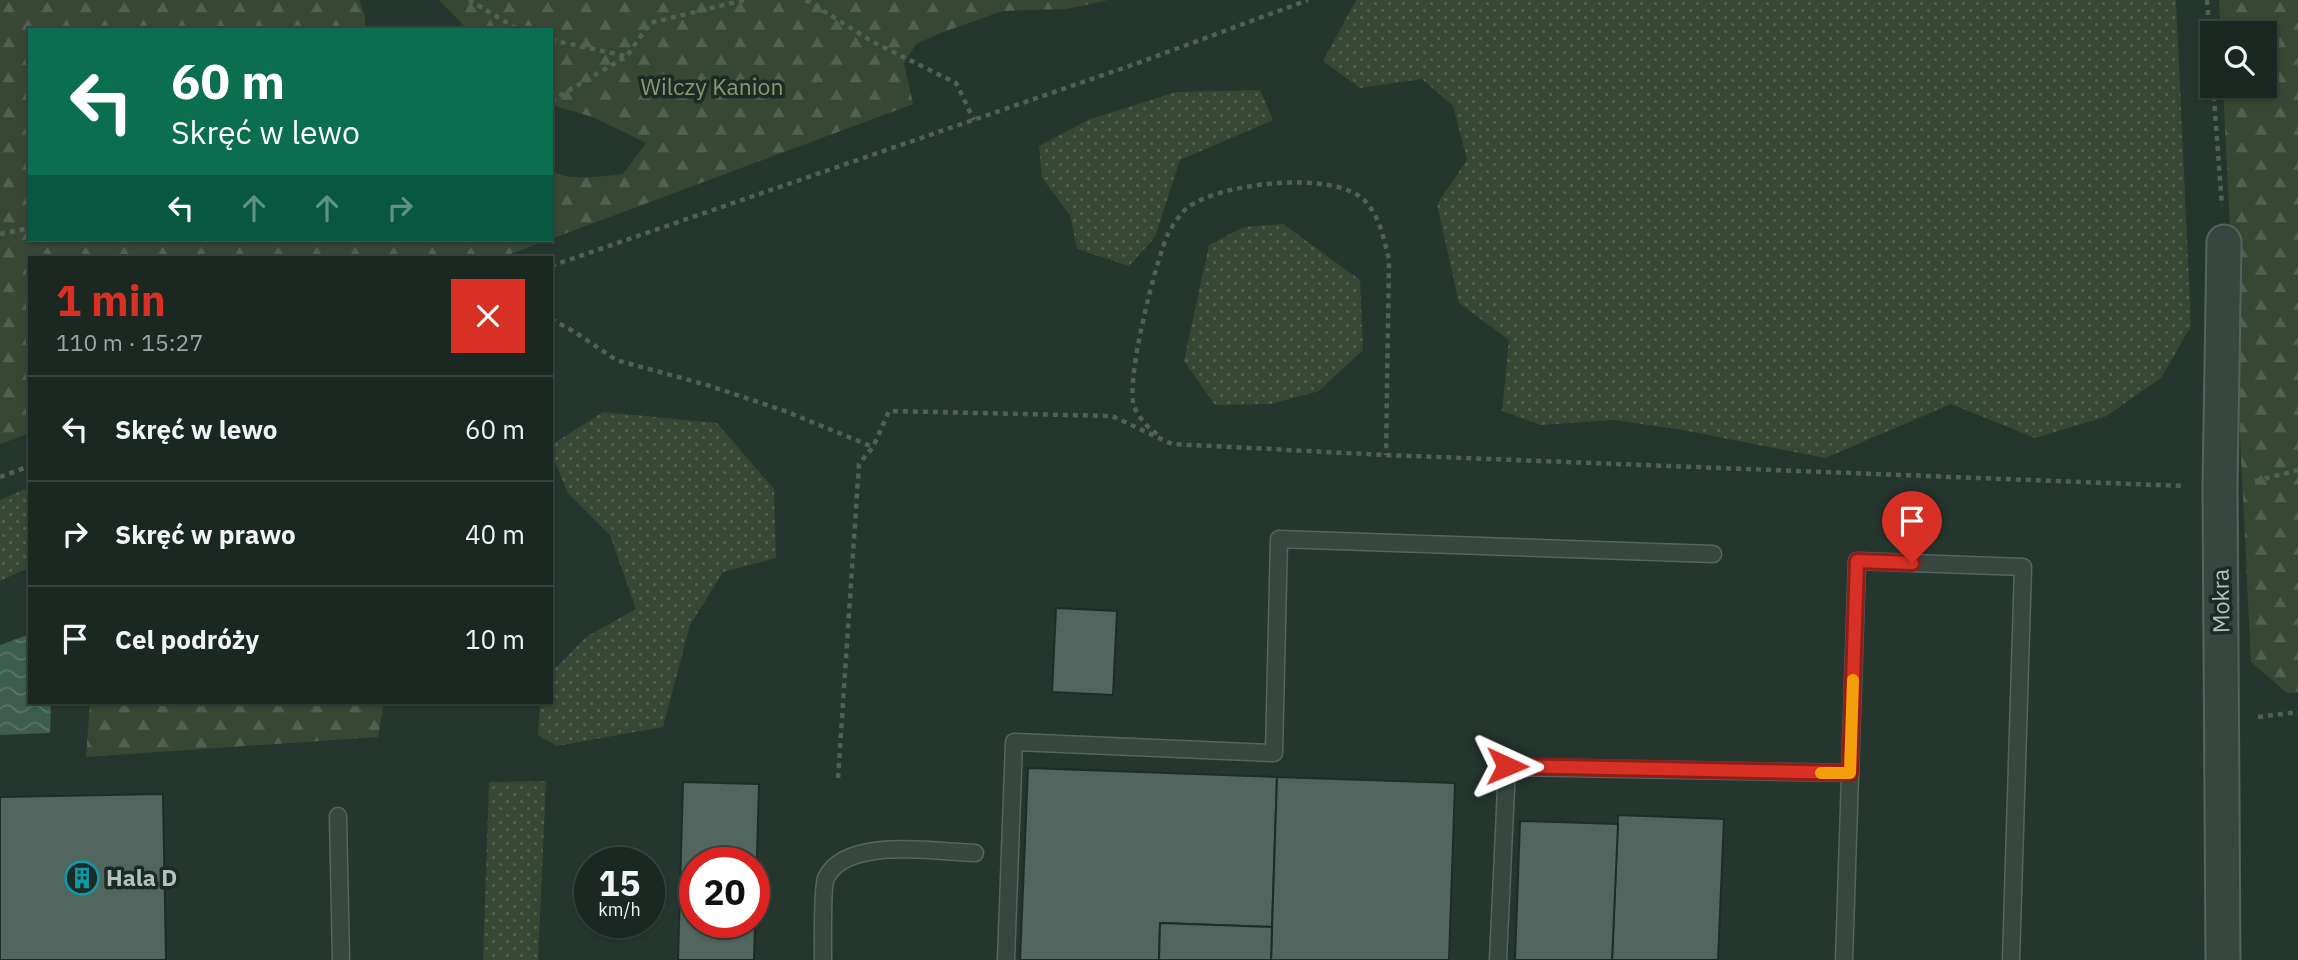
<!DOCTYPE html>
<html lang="pl">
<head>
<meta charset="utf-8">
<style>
	:root { --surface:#1b2822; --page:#28342f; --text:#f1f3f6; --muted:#a0a6a5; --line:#394440; --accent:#d93025 }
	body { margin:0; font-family:"IBM Plex Sans",sans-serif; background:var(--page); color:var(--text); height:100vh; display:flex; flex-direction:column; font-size:26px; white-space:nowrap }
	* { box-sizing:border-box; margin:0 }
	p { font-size:23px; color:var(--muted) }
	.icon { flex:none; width:38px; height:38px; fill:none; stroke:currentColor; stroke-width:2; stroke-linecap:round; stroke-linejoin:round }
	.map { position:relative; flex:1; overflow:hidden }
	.panel { position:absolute; left:28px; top:256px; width:525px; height:448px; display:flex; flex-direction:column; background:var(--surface); border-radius:0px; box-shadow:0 2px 5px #0004,0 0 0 2px var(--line) }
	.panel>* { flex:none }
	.banner { position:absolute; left:28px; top:28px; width:525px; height:214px; border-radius:0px; box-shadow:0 2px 5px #0004,0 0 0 2px var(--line); background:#0b6e4f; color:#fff; overflow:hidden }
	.buttons { position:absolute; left:2200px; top:21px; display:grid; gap:14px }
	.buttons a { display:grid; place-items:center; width:77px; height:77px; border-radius:0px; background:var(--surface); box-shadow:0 2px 5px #0004,0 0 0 2px var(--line); font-size:35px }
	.speed { position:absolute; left:574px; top:847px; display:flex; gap:14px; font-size:35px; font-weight:700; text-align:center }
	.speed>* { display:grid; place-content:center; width:91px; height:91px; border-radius:50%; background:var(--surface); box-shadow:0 2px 5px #0004,0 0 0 2px var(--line); line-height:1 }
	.speed small { font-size:18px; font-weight:400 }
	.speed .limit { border:10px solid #d22; background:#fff; color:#111 }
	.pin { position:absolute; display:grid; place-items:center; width:60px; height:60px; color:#fff; margin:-72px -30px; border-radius:50% 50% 50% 0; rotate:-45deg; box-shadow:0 0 7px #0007 }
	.pin .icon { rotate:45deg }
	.me { position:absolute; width:77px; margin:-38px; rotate:91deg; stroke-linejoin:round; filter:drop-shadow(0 0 5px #0008) }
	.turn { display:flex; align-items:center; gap:24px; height:147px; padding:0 28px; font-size:32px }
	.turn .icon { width:91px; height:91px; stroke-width:2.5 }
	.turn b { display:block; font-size:49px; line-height:60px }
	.lanes { display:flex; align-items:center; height:66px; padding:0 28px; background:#0003; justify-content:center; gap:35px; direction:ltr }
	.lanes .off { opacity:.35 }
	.round { display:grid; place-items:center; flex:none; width:74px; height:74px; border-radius:0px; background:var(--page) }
	.summary { display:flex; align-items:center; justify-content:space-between; height:119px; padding:0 28px }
	h1 { font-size:42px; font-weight:800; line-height:52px; color:var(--accent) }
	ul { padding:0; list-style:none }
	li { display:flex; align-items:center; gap:21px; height:105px; padding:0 28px; border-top:2px solid var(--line) }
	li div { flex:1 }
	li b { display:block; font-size:26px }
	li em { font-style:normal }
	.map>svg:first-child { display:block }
</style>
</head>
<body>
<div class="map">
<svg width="2298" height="960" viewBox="0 0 2298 960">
	<defs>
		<pattern id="grass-dots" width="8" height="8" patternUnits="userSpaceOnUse" patternTransform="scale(1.75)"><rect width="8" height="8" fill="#384734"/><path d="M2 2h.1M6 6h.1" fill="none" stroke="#52604f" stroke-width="1.8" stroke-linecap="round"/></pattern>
		<pattern id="forest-firs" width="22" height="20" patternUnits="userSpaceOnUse" patternTransform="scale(1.75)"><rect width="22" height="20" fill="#384734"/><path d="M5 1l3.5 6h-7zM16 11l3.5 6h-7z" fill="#52604f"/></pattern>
		<pattern id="water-waves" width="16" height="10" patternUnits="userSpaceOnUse" patternTransform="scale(1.75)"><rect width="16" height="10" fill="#3c5d4f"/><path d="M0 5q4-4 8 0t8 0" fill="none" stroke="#567366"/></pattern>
	</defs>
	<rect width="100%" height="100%" fill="#24362e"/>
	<g fill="url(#grass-dots)">
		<path d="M1356,0H2176L2191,326L2161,378L2105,417L2035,438L1951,404L1825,458L1683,430L1614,420L1541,425L1502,411L1509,340L1459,303L1437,204L1467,160L1453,106L1422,79L1360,88L1323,61Z"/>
		<path d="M1260,90L1273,120L1180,160L1155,237L1129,266L1077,249L1070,215L1042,178L1039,146L1090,119L1176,92Z"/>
		<path d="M1283,224L1360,280L1363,350L1319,391L1271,404L1215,405L1184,361L1209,245L1244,227Z"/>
		<path d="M603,412L717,423L774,489L776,558L723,572L690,625L663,727L557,746L538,735L540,702H551V673L586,637L636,609L610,535L568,493L551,453V445Z"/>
		<path d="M30,487V567L0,581V500Z"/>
		<path d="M546,781L538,960H483L489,782Z"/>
	</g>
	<g fill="url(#forest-firs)">
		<path d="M0,0H359L365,16V30H30V240H549L502,257H30V433L0,444Z"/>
		<path d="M439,0H1108L1067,9L1003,11L943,32L916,44L904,63L913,104L551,239V170C565,182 605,176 623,174L646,143L593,117L558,107L551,102V30H468Z"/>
		<path d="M2219,0H2298V692L2287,693L2251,662L2223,86H2264V33H2221Z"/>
		<path d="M90,702H384L378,737L86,757Z"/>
	</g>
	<path fill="url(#water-waves)" d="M30,634V702H51L50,733L0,735V645Z"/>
	<g fill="#51665e" stroke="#1e2d27" stroke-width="2" fill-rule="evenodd">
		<path d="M1056,608L1117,611L1113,695L1052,692Z"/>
		<path d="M1028,768L1277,777L1272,927L1160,923L1159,960H1020Z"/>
		<path d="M1277,777L1455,783L1449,960H1271Z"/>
		<path d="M683,782L759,784L754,960H678ZM695,863H754V922H695Z"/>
		<path d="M163,794L166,960H0V797Z"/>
		<path d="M1618,815L1724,819L1718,960H1612Z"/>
		<path d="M1520,821L1618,824L1612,960H1515Z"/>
		<path d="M1160,923L1272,927L1271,960H1159Z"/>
	</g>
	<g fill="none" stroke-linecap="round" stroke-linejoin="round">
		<defs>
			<g id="service">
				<path d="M338,816L341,960"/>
				<path d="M823,960C823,946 822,887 826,878C846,836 936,852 975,853"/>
				<path d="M1006,960L1014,742L1274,753L1279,539L1713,554"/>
				<path d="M1498,960L1507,767L1850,773"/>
				<path d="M1844,960L1857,561L2023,567L2011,960"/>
			</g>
			<path id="minor" d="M2223,960L2220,487L2224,242"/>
		</defs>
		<use href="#service" stroke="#55645e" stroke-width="19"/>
		<use href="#minor" stroke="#55645e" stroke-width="37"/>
		<g stroke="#516254" stroke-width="4.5" stroke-dasharray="5 5" stroke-linecap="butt">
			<path d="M469,0L519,30"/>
			<path d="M806,0L873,42L956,83L974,120"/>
			<path d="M2207,0L2212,66"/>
			<path d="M551,40L626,56"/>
			<path d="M2213,86L2222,206"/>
			<path d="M551,101L627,56L650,23L744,0"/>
			<path d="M0,234L30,228"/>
			<path d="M551,266L1138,63L1308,0"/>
			<path d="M551,319L575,332L616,360L707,385L785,411L873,447"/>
			<path d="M1157,434C1148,428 1138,417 1134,406C1125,381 1156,260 1168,234C1172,226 1180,214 1187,208C1218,183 1335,169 1365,201C1380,217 1384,239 1389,260L1386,455"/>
			<path d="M0,477L30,466"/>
			<path d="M2255,481L2298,470"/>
			<path d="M2258,717L2298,712"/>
			<path d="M838,778L859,464L873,447L889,411L1112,416L1172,444L1386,455L2184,486"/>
		</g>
		<use href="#service" stroke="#374740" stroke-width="16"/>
		<use href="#minor" stroke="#374740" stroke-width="33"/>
	</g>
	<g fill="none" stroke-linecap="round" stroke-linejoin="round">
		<defs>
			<path id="route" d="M1507,766L1850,773L1857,561L1912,563"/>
		</defs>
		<use href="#route" stroke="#8d1f18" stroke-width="18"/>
		<use href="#route" stroke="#d93025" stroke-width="12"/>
		<path stroke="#f59e0b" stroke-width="12" d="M1821,773H1850L1853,680"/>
	</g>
	<defs>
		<symbol id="building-ring" viewBox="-11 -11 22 22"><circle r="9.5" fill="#1c2b25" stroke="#0f9aa8" stroke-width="1.5"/><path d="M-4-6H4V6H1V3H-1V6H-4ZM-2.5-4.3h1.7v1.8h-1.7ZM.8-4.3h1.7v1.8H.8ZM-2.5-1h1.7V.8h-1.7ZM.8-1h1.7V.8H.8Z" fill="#0f9aa8"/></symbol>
	</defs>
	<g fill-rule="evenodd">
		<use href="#building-ring" x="63" y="859" width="38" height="38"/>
	</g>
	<g text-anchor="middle" stroke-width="7" stroke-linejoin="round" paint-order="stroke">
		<g font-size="23" fill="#8e9673" stroke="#1c2b25">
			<text x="712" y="95">Wilczy Kanion</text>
		</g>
		<g font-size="23" fill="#b2c3bc" stroke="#1c2b25">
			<text transform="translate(2221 601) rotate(-91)" y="8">Mokra</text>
		</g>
		<g font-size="23" font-weight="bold" fill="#b2c3bc" stroke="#1c2b25" text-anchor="start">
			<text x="106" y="886">Hala D</text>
		</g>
	</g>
</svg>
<div class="buttons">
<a><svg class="icon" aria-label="search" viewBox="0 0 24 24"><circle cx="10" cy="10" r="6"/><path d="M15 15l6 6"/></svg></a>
</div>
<div class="speed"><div>15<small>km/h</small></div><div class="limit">20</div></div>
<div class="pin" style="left:1912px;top:563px;background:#d93025"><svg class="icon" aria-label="arrive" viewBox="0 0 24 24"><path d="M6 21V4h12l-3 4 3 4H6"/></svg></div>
<svg class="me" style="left:1507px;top:766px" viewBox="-20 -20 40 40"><path d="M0-17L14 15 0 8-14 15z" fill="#d93025" stroke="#fff" stroke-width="4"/></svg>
<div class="banner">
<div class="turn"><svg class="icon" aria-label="left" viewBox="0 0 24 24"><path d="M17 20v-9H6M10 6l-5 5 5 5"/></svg><div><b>60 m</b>Skręć w lewo</div></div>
<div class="lanes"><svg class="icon" aria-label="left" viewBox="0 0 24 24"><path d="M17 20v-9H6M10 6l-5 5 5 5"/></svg><svg class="icon off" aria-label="ahead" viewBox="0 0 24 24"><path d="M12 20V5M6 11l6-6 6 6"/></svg><svg class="icon off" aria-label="ahead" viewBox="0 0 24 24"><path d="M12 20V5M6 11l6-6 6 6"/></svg><svg class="icon off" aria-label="right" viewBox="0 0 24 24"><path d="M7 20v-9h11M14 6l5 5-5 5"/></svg></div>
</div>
<section class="panel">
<div class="summary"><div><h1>1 min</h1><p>110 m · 15:27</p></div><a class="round" style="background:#d93025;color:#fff"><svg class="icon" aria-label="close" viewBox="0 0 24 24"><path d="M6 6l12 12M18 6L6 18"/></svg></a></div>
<ul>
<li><svg class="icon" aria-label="left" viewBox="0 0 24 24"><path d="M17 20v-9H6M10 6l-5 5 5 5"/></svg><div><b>Skręć w lewo</b></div><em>60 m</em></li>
<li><svg class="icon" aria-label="right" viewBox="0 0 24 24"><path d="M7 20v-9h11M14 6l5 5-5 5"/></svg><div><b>Skręć w prawo</b></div><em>40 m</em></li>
<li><svg class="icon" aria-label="arrive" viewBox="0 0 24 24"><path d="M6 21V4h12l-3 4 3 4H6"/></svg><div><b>Cel podróży</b></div><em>10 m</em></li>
</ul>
</section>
</div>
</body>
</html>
